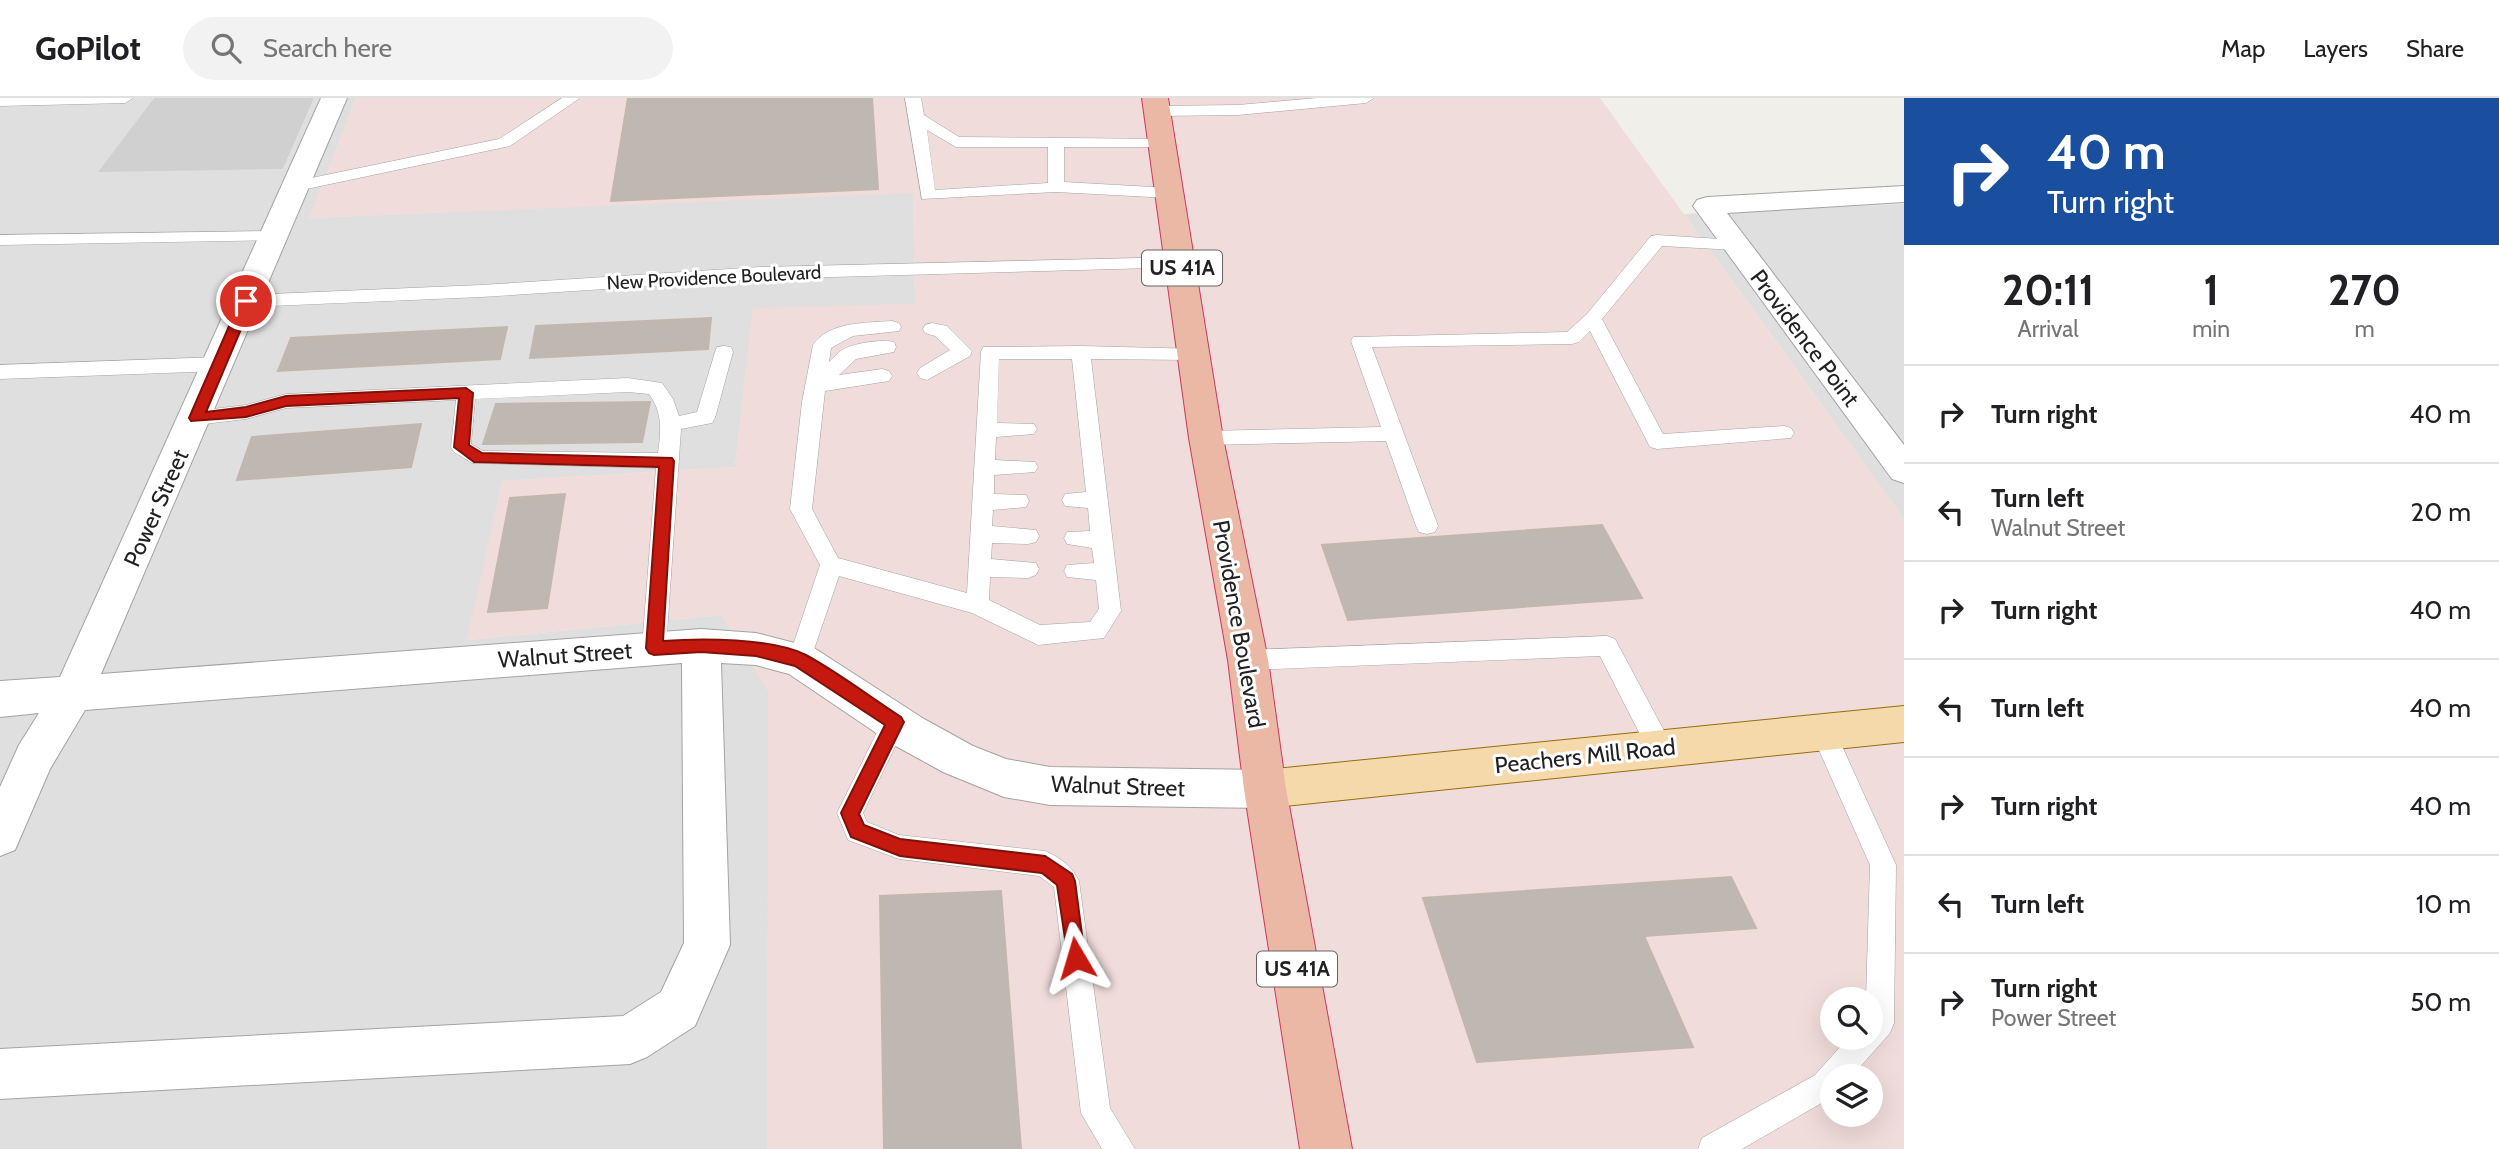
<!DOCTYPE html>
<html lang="en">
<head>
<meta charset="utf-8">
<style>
	:root { --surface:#fff; --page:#f2f2f2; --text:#202124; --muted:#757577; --line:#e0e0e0 }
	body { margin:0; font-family:Cabin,sans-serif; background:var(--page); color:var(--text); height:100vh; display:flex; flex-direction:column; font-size:26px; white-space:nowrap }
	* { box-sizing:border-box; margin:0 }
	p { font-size:23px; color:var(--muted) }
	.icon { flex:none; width:38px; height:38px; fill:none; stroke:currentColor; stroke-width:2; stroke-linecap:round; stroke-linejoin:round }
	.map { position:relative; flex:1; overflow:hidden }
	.details { display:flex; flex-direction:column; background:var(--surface); width:595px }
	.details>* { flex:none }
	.guide { background:#1a4fa0; color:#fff; overflow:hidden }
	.tools { position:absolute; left:1820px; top:889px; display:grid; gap:14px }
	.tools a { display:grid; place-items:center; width:63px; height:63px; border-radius:50%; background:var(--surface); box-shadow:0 7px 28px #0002; font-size:35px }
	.pin { position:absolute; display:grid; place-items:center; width:60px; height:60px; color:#fff; margin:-30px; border:4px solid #fff; border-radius:50%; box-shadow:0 2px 7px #0007 }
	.me { position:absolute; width:77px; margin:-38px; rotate:353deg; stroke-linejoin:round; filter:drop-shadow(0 0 5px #0008) }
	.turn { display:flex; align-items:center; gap:24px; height:147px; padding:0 28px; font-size:32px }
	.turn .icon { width:91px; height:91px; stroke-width:2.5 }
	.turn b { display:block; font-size:49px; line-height:60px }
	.eta { display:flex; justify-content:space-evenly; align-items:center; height:119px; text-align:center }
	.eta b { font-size:42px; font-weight:800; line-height:49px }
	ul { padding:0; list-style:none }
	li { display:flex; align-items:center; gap:21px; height:98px; padding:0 28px; border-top:2px solid var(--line) }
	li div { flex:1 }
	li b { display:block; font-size:26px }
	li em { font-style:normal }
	header { display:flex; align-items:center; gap:42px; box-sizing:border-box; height:98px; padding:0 35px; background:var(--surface); border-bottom:2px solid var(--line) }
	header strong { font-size:33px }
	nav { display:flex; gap:38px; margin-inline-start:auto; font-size:24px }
	.search { width:490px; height:63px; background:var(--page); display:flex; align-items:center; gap:18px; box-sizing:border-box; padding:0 24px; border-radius:38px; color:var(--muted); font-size:26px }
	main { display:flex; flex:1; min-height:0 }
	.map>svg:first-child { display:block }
</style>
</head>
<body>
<header>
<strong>GoPilot</strong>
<div class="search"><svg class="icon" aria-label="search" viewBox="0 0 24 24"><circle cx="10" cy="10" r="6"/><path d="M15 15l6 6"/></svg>Search here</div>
<nav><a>Map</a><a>Layers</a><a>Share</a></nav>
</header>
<main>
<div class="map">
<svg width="1904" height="1051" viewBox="0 0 1904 1051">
	<rect width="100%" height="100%" fill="#f1efe9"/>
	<g fill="#e0dfdf">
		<path d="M0,0H154L99,73L283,71L314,0H356L310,120L913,94L915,206L753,211L735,369L502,383L468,542L722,517L769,594L767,1051H0Z"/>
		<path d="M1904,106V421L1684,116Z"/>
	</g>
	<path fill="#f0dcda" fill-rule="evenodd" d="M356,0H1600L1904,421V1051H767L768,594L722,517L467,542L502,383L735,369L753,210L915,206L913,95L309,120ZM1832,901H1871V940H1832ZM1832,978H1871V1017H1832Z"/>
	<path fill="#d0d0d0" d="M154,0H314L283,71L98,74Z"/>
	<g fill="#bfb8b2" stroke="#c2b7ac" stroke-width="2">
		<path d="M628,0H872L878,91L611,103Z"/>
		<path d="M711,220L708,251L530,260L536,228Z"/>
		<path d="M507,229L500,261L278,273L291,240Z"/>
		<path d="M650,304L642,344L483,346L496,306Z"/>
		<path d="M421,326L411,369L237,382L252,339Z"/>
		<path d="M565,396L547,510L488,514L510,400Z"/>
		<path d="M1602,427L1642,500L1348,522L1322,447Z"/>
		<path d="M1731,779L1756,830L1644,838L1693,949L1477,964L1423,800Z"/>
		<path d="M1001,793L1021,1051H884L880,798Z"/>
	</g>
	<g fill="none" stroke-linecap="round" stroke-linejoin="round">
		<defs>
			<g id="service">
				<path d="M0,0H133L125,5L0,8Z"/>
				<path d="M562,0H580L510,48L297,93L289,88L297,83L499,41Z"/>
				<path d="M905,0H921L924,17L959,39L1168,41L1170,44L1168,47L1162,49H1064V84L1170,90L1178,95L1170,100L1056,94L922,101ZM927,32L956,49H1048V85L935,92Z"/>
				<path d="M1317,0H1374L1366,5L1238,17L1157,18L1149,13L1157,8L1238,7Z"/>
				<path d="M275,133L284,138L281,142L0,147V137Z"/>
				<path d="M1657,137L1736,142L1745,147L1736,152L1662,148L1602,221L1663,336L1784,328L1791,330L1794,335L1791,340L1657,351L1650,349L1590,233L1579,244L1572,246L1372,249L1438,428L1435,434L1427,436L1419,434L1416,428L1386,343L1206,347L1199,345L1196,340L1199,335L1206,333L1381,329L1351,243L1353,239L1567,234L1587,216L1651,138Z"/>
				<path d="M1182,159L1188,161L1191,165L1188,169L760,181L481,199L246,209L237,203L246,197L481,187L760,169Z"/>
				<path d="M892,223L899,225L901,229L899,233L853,238L831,250L829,264C833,260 838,255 842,252C853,245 882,241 894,244L896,249L894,254L856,261L839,277L882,271L889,273L892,278L889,283L825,293L812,411L838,460L967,495L981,254L983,249L1081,248L1200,251L1202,256L1200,261L1193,262L1091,261L1121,513L1104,540L1038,547L972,515L839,478L808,569L800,572L792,569L788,562L820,467L790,411L802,304L813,247C829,223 867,225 892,223ZM999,261H1072L1086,394L1065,396L1062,402L1065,408L1088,410L1090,433L1067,434L1064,440L1067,446L1092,450L1094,465L1067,467L1064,473L1067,479L1096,482L1099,511L1090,524L1040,527L989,502L990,479L1028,480L1036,477L1039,471L1036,465L991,461L992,445L1028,446L1036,444L1039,438L1036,432L992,428L993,412L1026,409L1029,403L1026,397L994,396V377L1035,374L1038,369L1035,364L995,362L996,339L1034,336L1037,331L1034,326L997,325Z"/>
				<path d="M932,225L947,228L972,253L970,258L927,282L920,280L917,275L920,270L950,252L935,238L925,235L923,231L925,227Z"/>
				<path d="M724,248L731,249L733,254L715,320L712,325L681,331L666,550L662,557L654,560L646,557L642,550L656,370L472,365L454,354L451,349L456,302L286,310L246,321L196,327L189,325L186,320L189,315L196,313L246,307L286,296L628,280L662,285L673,301L679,318L697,314L715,254L717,249ZM628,294L649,296C663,315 661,333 658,355L483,353L471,346L475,301Z"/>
				<path d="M220,259L227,261L229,266L227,271L220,273L0,281V267Z"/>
				<path d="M1607,538L1615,541L1669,642L1672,650L1669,658L1660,661L1651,658L1600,558L1248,572L1240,569L1236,562L1240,555L1248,552Z"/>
				<path d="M895,613L904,616L907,624L863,715L867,724L899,737L1045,753C1059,759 1073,769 1079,783L1110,1010L1135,1051H1102L1081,1015L1054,789L1039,778L899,761L848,742L837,715L886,616Z"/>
				<path d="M1823,623L1832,626L1896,767L1894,925L1890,935L1852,978H1832V999L1742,1051H1698L1702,1040L1815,977L1848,940H1871V901H1866L1870,767L1811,634L1814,626Z"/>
			</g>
			<g id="minor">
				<path d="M321,0H347L101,576L701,531L756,535L814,550L924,621L973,648L1006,661L1050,669L1265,672L1280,677L1286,691L1280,705L1265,710L1050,707L1004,699L943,674L894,647L789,576L756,567L721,565L730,847L695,928L647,959L630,966L0,1001V951L623,918L661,894L684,845L682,565L85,612L50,671L15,752L0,758V689L19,647L39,615L0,619V583L60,579Z"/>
				<path d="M1904,88V104L1727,115L1904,347V385L1892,381L1693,108L1697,102L1707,99Z"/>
			</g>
			<path id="primary" d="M1904,608V644L1265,710L1250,705L1244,691L1250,677L1265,672Z"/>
			<path id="trunk" d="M1142,0H1168L1223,340L1268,562L1286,691L1352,1051H1300L1244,691L1228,562L1189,340Z"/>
		</defs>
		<use href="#service" stroke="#a3a3a3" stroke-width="1"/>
		<use href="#minor" stroke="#a3a3a3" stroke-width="2"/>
		<use href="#primary" stroke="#946f0b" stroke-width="2"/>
		<use href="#trunk" stroke="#cf3662" stroke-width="2"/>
		<use href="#service" fill="#fff" fill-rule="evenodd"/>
		<use href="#minor" fill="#fff" fill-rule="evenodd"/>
		<use href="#primary" fill="#f6d9aa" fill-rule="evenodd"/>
		<use href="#trunk" fill="#ecb8a6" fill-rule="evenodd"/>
	</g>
	<path fill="#c5190f" stroke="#80100a" stroke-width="2" d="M246,199L253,203L206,314L246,309L286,298L466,290L473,295L469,347L482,355L672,360L674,363L663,543C701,540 772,540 806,557C839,575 870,599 901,619L904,624L859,716L864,727L900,741L1045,758L1072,776L1075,783L1085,860L1083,867L1076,870L1069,867L1057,787L1042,775L900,758L851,739L841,715L885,627L795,568L756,558L701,554L654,557L649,555L646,550L659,369L474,364L454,349L459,300L286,308L246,319L191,323L189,320L240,203Z"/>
	<g text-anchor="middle" stroke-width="6" stroke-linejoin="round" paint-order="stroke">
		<g font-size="19" fill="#222" stroke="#fff">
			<text transform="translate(714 179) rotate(-3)" y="7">New Providence Boulevard</text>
		</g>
		<g fill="#fff" stroke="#646464" stroke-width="2">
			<rect x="1142" y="152.5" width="80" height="35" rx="5"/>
			<rect x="1257" y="853.5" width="80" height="35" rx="5"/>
		</g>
		<g font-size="21" font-weight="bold" fill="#222">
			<text x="1182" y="177">US 41A</text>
			<text x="1297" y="878">US 41A</text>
		</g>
		<g font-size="23" fill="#222" stroke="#fff">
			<text transform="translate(1805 240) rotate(53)" y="8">Providence Point</text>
			<text transform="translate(156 410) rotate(-66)" y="8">Power Street</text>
			<text transform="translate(1239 526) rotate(80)" y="8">Providence Boulevard</text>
			<text transform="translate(565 557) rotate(-4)" y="8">Walnut Street</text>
			<text transform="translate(1585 658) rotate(-6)" y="8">Peachers Mill Road</text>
			<text transform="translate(1118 688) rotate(2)" y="8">Walnut Street</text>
		</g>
	</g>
</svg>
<div class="tools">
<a><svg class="icon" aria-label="search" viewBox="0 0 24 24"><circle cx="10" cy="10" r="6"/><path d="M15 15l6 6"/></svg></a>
<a><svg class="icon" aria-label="layers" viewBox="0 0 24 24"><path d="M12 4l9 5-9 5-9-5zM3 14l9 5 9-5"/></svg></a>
</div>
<div class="pin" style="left:246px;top:203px;background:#d93025"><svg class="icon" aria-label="arrive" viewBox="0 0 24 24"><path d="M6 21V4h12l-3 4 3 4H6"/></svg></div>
<svg class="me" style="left:1076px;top:860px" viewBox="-20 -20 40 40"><path d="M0-17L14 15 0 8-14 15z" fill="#c5190f" stroke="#fff" stroke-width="4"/></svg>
</div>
<section class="details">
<div class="guide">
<div class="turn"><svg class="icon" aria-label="right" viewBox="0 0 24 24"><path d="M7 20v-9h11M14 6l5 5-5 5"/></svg><div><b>40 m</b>Turn right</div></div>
</div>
<div class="eta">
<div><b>20:11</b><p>Arrival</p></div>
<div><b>1</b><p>min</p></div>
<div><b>270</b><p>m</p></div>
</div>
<ul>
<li><svg class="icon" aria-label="right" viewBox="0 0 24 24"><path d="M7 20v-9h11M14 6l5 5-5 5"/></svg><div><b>Turn right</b></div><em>40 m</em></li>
<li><svg class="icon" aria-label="left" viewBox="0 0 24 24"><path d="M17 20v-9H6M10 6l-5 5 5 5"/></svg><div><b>Turn left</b><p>Walnut Street</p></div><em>20 m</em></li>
<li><svg class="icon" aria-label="right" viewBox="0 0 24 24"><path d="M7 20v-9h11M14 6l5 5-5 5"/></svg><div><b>Turn right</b></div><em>40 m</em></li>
<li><svg class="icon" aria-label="left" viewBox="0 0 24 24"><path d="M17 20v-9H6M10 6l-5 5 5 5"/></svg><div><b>Turn left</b></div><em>40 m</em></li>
<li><svg class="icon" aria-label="right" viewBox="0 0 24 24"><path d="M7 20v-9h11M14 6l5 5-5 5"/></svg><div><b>Turn right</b></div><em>40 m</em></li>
<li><svg class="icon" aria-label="left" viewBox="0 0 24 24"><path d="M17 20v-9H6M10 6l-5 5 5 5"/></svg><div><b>Turn left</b></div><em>10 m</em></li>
<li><svg class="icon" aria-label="right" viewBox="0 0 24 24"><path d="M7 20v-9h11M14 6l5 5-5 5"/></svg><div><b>Turn right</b><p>Power Street</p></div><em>50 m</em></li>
</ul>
</section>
</main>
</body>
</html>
